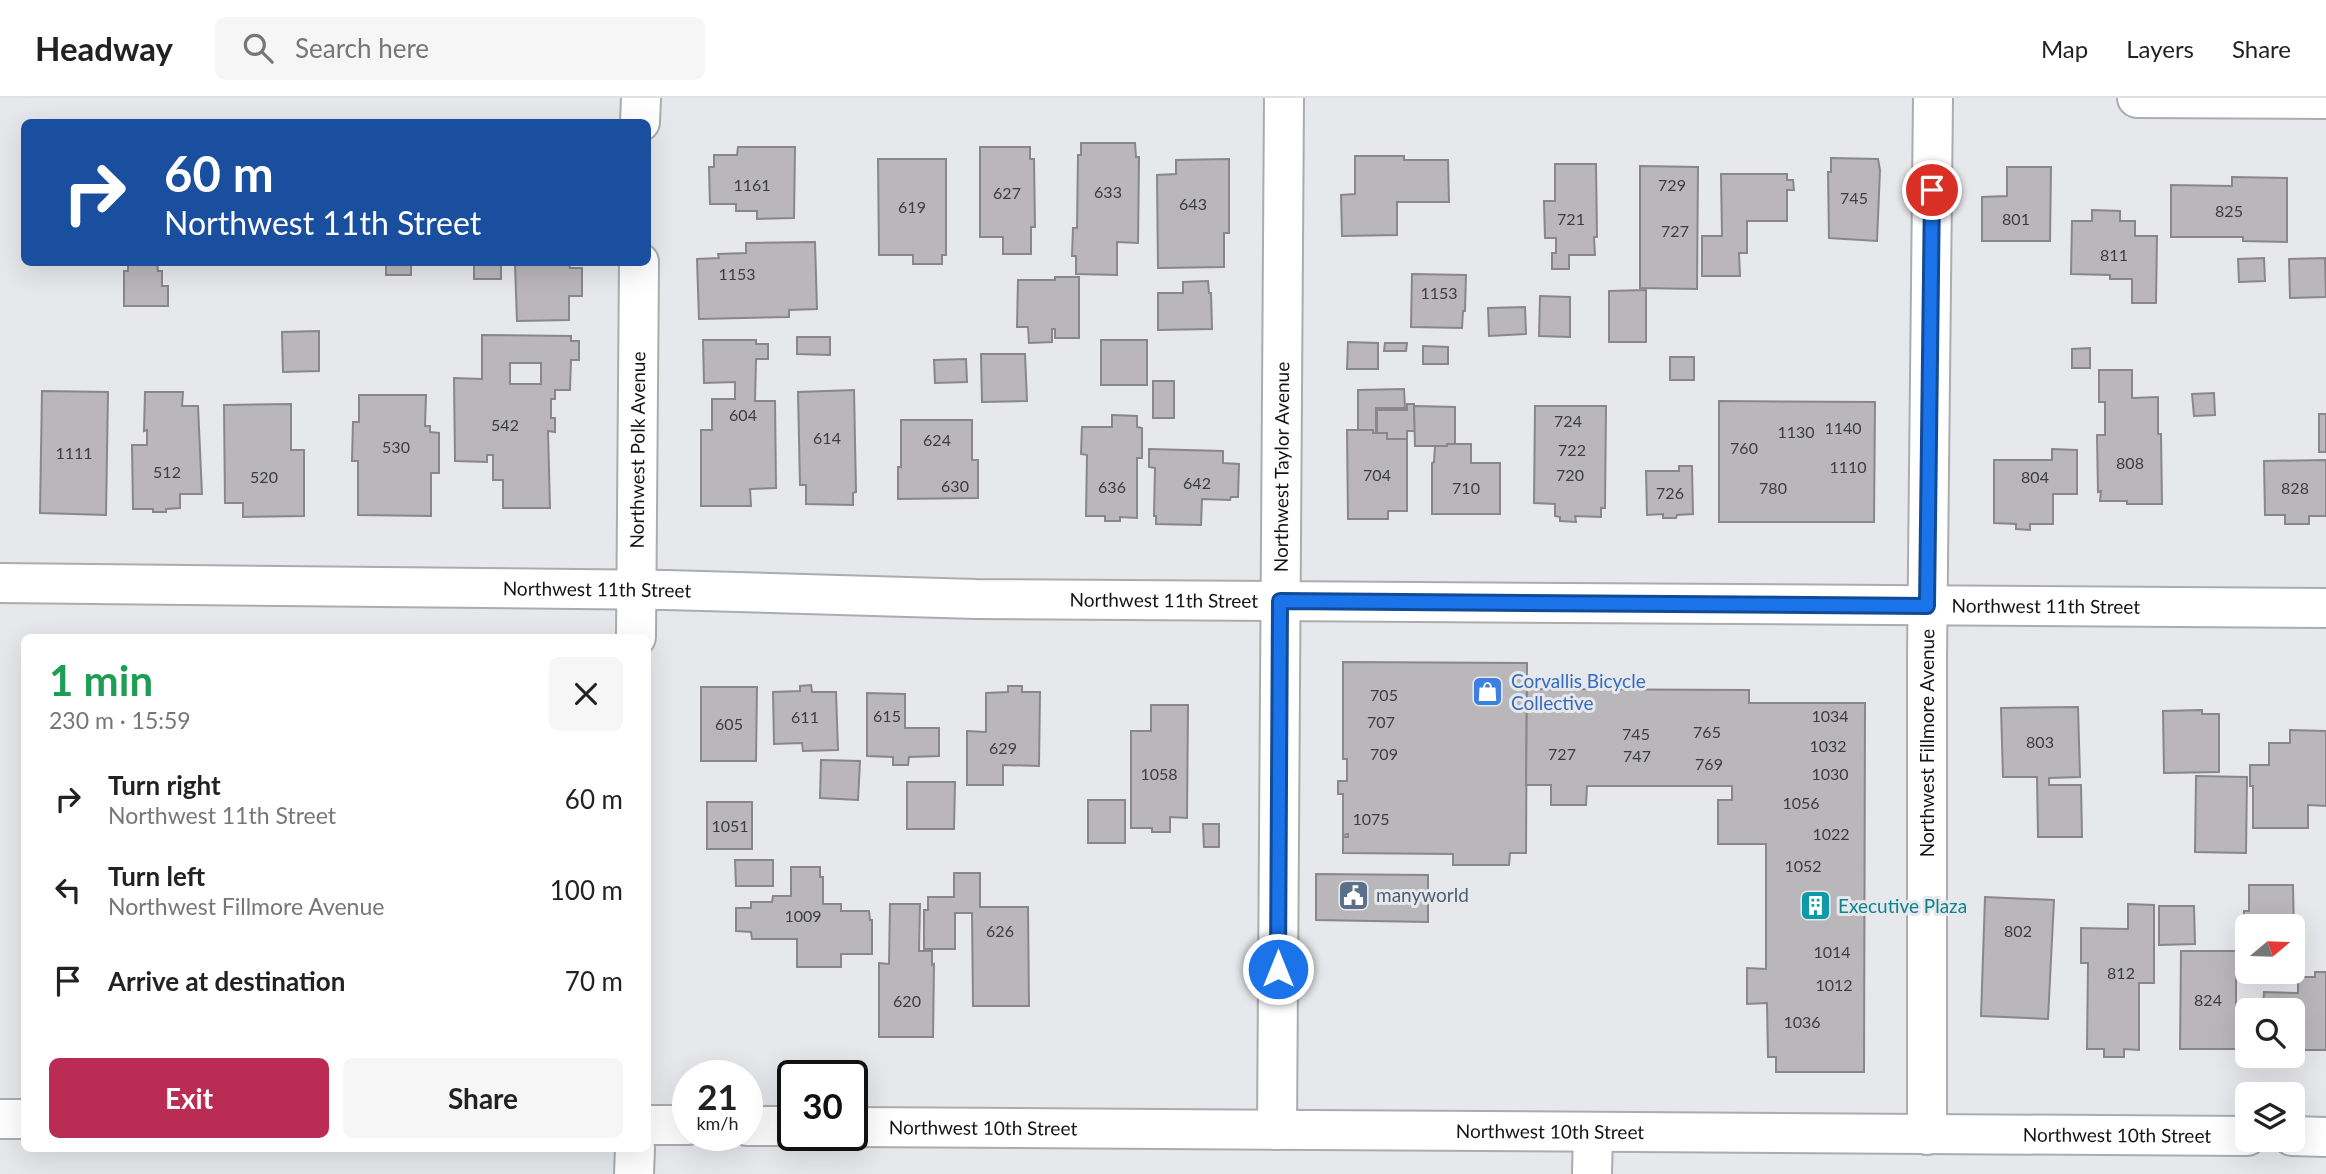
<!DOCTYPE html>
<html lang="en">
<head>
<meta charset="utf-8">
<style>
	:root { --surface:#fff; --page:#f6f6f6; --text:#222; --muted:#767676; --line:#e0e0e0; --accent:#bb2c54 }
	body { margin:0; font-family:Lato,sans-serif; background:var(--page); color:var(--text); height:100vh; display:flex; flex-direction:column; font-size:26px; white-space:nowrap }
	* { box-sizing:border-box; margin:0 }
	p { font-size:23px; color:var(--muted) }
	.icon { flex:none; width:38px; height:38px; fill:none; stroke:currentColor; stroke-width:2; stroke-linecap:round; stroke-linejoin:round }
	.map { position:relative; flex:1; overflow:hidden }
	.details { position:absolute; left:21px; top:536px; width:630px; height:518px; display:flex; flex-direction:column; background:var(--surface); border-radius:10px; box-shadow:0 7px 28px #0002 }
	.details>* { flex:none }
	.guide { position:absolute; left:21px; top:21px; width:630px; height:147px; border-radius:10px; box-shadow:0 7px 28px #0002; background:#1a4fa0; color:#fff; overflow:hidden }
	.needle { width:46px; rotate:71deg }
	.controls { position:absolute; left:2235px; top:816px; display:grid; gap:14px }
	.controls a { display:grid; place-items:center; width:70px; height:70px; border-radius:10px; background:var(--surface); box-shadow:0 7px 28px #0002; font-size:35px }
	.speed { position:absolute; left:672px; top:962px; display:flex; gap:14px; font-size:35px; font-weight:700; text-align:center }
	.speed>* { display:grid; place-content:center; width:91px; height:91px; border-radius:50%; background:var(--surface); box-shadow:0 7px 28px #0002; line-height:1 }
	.speed small { font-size:18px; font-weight:400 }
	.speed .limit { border:4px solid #111; border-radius:10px; background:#fff; color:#111 }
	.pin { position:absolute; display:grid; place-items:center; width:60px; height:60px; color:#fff; margin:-30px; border:4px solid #fff; border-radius:50%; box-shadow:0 2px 7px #0007 }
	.me { position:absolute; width:77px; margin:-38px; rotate:0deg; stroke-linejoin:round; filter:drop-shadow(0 0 5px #0008) }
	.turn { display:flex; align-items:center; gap:24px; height:147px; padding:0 28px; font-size:32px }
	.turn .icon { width:91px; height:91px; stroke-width:2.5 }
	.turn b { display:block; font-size:49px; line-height:60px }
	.round { display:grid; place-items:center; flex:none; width:74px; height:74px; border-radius:10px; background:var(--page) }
	.summary { display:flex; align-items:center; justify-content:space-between; height:119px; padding:0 28px }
	h1 { font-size:42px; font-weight:700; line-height:52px; color:#1e9e55 }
	.action { display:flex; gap:14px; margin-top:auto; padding:14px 28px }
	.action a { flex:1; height:80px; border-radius:10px; background:var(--accent); color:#fff; font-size:28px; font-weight:700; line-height:80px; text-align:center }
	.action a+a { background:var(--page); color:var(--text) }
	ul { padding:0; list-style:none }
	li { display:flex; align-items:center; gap:21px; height:91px; padding:0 28px }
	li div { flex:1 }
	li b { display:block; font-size:26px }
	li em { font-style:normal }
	header { display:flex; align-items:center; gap:42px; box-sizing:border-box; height:98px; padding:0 35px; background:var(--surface); border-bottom:2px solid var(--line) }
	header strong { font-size:33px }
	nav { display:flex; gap:38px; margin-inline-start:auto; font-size:24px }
	.search { width:490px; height:63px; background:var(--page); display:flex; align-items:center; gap:18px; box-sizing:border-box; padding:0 24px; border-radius:10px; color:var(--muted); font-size:26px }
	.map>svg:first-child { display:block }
</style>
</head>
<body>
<header>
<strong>Headway</strong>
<div class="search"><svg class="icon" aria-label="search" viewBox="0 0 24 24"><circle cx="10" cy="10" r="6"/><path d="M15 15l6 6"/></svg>Search here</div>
<nav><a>Map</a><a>Layers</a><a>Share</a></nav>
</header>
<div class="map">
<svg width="2326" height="1076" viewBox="0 0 2326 1076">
	<rect width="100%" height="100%" fill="#e6e8eb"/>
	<g fill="#b9b7ba" stroke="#89878a" stroke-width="2" fill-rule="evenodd">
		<path d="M1081,45H1135L1136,59H1139L1138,145L1117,144V177L1076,176V158H1072L1073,130H1077L1078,57H1081Z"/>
		<path d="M738,49H795L794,120L757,121V113H736V106H710L709,69H714V57H737Z"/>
		<path d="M980,49H1030V61H1034L1035,129H1031V156H1003V139H980Z"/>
		<path d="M1355,58H1404V62H1448L1449,104H1397V137L1342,138L1341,97L1355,96Z"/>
		<path d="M1831,60L1878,61L1880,72L1877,143L1829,140L1828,74H1831Z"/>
		<path d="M878,61H946V157H942V166H913V157H879Z"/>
		<path d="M1229,61V135H1224V169L1158,170L1157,77L1176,76V62Z"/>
		<path d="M1555,66H1596L1597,139H1594L1595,157H1569V171H1552V155H1556V140H1545L1544,103H1555Z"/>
		<path d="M1640,68L1698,69L1697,191L1640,190Z"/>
		<path d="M2007,69H2051L2050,143H1982V99L2007,98Z"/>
		<path d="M1721,76H1787V82H1793L1794,92H1787V123H1747V155H1739L1740,178H1702V138H1722Z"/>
		<path d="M2232,79L2287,80V144L2243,143V139H2171V87L2232,88Z"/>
		<path d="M2092,112L2120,113V123H2135V138H2157L2156,205H2132V181H2110V177L2071,176L2072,123H2092Z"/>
		<path d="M815,144L817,211L789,212V219L699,221L697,161L719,160L718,156L746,155V145Z"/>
		<path d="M2264,160L2265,183L2239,184L2238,161Z"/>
		<path d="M2325,160L2326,199L2290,200L2289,161Z"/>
		<path d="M128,164H157L158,173H162V188H168V208H124V173H128Z"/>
		<rect x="386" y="164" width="25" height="13"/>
		<rect x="474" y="164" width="27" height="17"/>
		<path d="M515,167H569L570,170H582V198H569V222L517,223Z"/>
		<path d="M1412,176L1466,177L1465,213H1463L1462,230L1411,229Z"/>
		<path d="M1055,179H1079V240H1055V231H1052V244L1029,245L1028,229H1017L1018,182H1055Z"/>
		<path d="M1208,183L1209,195H1211L1212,231L1158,232V195H1183V184Z"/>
		<path d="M1646,192V244H1609V193Z"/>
		<path d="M1540,198L1570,199V239L1539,238Z"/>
		<path d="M1525,209L1526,236L1489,238L1488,210Z"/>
		<path d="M319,233V273L283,274L282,234Z"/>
		<path d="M482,237L571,238V243H579V262H571L570,292H555V301H551V320H555V334L548,333L550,410H503V382H493V357H487V364L455,363L454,280L482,281ZM510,265H541V286H510Z"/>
		<path d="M797,239H830V257L797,256Z"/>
		<path d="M703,242H756V246H768V261H756L755,303H775L776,390L750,391L751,408H701V332H712V301H735V284L704,285Z"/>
		<rect x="1101" y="242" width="46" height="45"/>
		<path d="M1348,244L1378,245V271H1347Z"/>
		<path d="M1385,245H1407L1406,253H1384Z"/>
		<path d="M1423,248L1448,249V266H1423Z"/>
		<path d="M2090,250V270H2072V251Z"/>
		<path d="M981,256H1025L1027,303L982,304Z"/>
		<rect x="1670" y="259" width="24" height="23"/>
		<path d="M966,261L967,284L935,285L934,262Z"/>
		<path d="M2099,272H2132V300L2158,299V336H2161L2162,406H2127V403H2100L2101,393L2098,394L2097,337H2105V304H2099Z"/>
		<rect x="1153" y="283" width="21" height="37"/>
		<path d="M1404,291L1405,310H1376V335H1373V332H1358V292Z"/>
		<path d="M854,292L856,394L853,395V407L806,406V387H800L798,294Z"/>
		<path d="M42,293L108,294L106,417L40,415Z"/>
		<path d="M145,294H183L182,308H198L202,396H180V410L166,411V414H153V411H133L132,347H147V332L144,333Z"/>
		<path d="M2214,295L2215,317L2194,318L2192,296Z"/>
		<path d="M359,297H426L425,328H430V334L439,335V375H431V418L358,417V363H352L353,324H359Z"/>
		<path d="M1719,303L1875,304L1874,424H1719Z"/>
		<path d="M291,306V352H304V418L243,419V405H225L224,307Z"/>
		<path d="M1407,306H1414L1415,333H1407V341H1387V335H1377V312H1407Z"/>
		<path d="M1414,308L1455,309V346H1447V348H1415Z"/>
		<path d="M1535,308H1606L1605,410H1601V419L1575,418L1576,424L1560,423V419L1555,418V406L1534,405Z"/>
		<rect x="2319" y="316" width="7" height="38"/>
		<path d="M1112,317L1137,318V329L1142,330V360H1137V420L1120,419V423H1105V418H1086L1087,357L1081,356L1082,329H1112Z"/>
		<path d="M901,322H972V362H978V400L898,401V369H901Z"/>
		<path d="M1347,332H1373V335H1387V341H1407V413H1388V421H1348Z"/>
		<path d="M1447,346H1471V365H1500V416H1432V365L1434,364L1435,348H1447Z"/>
		<path d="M1149,351L1223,353V365L1239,366L1238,399H1231L1230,402L1202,401L1201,427L1156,426V418H1154L1155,370L1149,369Z"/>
		<path d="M2052,351L2077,352V396H2053V426H2030V432L2016,431V426L1994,425V362H2052Z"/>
		<path d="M2326,362V418H2309V426H2285V417H2265L2264,363Z"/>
		<path d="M1679,368H1692L1693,416L1677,417L1676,420H1663V416L1647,417L1646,373H1679Z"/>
		<path d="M1343,564L1527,565L1526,755H1510L1509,767H1453V756L1343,755V739H1348V736L1343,737V696H1338V683H1347V661H1343Z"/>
		<path d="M811,587L812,594H836L838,652L803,653L802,645L774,646L773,594L800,593V588Z"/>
		<path d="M1008,588H1022V594H1040L1039,668L1003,667V687H967V633L986,634V595L1008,594Z"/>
		<path d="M701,589H757L756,663H701Z"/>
		<path d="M1527,591L1749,592V605H1865L1864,974H1776V959H1768L1767,905L1747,906V870L1766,871V746H1718V702H1732V688H1587L1586,707H1551V687H1526Z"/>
		<path d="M867,595L905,596V630H939V658L909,659L908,667H893V659L867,658Z"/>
		<path d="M1151,607H1188L1187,720L1170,719V734H1152V730H1131V633H1151Z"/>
		<path d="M2078,609L2080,679L2049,680V687H2081L2082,739H2038L2037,679H2003L2001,610Z"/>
		<path d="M2202,612V616H2219V674L2164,675L2163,613Z"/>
		<path d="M2290,632L2326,633V708L2308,707V730H2253V688H2250V667H2269V645H2290Z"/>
		<path d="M821,662L860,663L858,702L820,700Z"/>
		<path d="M2196,678L2247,679L2246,755L2195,754Z"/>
		<path d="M907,684H955L954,731H907Z"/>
		<rect x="1088" y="702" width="37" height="43"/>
		<rect x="707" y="704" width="45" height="47"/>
		<path d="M1203,726H1219V749H1204Z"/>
		<path d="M735,762H773V788H736Z"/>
		<path d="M791,769H820V779H823V806H841V813H869L870,822H872V856H841V869H797V841H752L751,834L736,833V810H751V804H772L773,798H791Z"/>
		<path d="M954,775H980V809H1028L1029,908H973L972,815H955V851H924V812H928V799H954Z"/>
		<path d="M1316,776L1428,777V824L1316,822Z"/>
		<path d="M2249,787H2293L2294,836L2292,828H2247V830H2244V813H2249Z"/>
		<path d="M1985,799L2054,802L2048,921L1981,918Z"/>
		<path d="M890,806H920L919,853H932V867L934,866L933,939H879V865L889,866Z"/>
		<path d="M2128,806L2154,807V885H2139V952L2124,951V959H2104V951H2087L2088,865H2081V830L2128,831Z"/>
		<path d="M2159,808H2194L2195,846L2159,847Z"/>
		<path d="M2181,853H2236V951H2180Z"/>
		<path d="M2315,874H2326V952H2292V912H2263L2264,894L2298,895V879H2315Z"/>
	</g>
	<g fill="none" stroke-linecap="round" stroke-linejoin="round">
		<defs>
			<g id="minor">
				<path d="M2137,0L2326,1"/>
				<path d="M640,24L641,0"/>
				<path id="s1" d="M0,485L667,492L976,501L2326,510"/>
				<path id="s2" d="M636,539L639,164"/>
				<path id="s3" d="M1277,1032L1284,0"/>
				<path id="s4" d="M1927,1037V560L1933,0"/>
				<path d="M634,1076L635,1050"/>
				<path d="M1592,1076L1593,1035"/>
			</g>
			<g id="tertiary">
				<path d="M0,1021H24"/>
				<path d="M648,1027H688"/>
				<path d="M747,1028H793"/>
				<path id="s5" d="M852,1029L2247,1038"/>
				<path d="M2292,1038L2326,1039"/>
			</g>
		</defs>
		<use href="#minor" stroke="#aaacae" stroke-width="42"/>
		<use href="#tertiary" stroke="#aaacae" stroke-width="42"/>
		<use href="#minor" stroke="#fff" stroke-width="38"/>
		<use href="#tertiary" stroke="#fff" stroke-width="38"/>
	</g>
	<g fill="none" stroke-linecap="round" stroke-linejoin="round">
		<defs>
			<path id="route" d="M1278,871L1280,503L1927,508L1932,92"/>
		</defs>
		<use href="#route" stroke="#114b97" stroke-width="18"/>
		<use href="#route" stroke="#1a73e8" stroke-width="12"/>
	</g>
	<defs>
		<symbol id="shop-square" viewBox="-11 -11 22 22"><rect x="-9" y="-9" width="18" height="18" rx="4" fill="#3f7fe0" stroke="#e6e8eb"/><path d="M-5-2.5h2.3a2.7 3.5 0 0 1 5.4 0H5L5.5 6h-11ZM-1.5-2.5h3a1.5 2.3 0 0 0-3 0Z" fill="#fff"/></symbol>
		<symbol id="civic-square" viewBox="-11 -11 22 22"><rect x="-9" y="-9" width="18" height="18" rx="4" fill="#5c6f8a" stroke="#e6e8eb"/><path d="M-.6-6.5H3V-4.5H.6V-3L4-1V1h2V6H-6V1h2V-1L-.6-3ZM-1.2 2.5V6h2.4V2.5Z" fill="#fff"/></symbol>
		<symbol id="building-square" viewBox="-11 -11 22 22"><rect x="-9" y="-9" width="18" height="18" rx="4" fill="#0f9aa8" stroke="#e6e8eb"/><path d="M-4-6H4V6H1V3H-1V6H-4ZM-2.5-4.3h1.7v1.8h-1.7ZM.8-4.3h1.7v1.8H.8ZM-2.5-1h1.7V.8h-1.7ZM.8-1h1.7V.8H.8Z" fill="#fff"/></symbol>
	</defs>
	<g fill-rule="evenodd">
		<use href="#shop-square" x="1470" y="576" width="35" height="35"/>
		<use href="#civic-square" x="1336" y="780" width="35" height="35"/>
		<use href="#building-square" x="1798" y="790" width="35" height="35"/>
	</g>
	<g text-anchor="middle" stroke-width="6" stroke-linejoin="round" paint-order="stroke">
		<g font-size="16" fill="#3c3d3e">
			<text x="752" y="93">1161</text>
			<text x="1672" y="93">729</text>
			<text x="1108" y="100">633</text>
			<text x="1007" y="101">627</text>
			<text x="1854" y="106">745</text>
			<text x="1193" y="112">643</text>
			<text x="912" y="115">619</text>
			<text x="2229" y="119">825</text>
			<text x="1571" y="127">721</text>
			<text x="2016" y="127">801</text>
			<text x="1675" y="139">727</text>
			<text x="2114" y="163">811</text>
			<text x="737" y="182">1153</text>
			<text x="1439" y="201">1153</text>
			<text x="743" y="323">604</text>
			<text x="1568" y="329">724</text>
			<text x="505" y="333">542</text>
			<text x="1843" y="336">1140</text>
			<text x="1796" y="340">1130</text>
			<text x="827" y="346">614</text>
			<text x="937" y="348">624</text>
			<text x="396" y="355">530</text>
			<text x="1744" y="356">760</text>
			<text x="1572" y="358">722</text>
			<text x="74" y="361">1111</text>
			<text x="2130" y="371">808</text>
			<text x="1848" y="375">1110</text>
			<text x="167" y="380">512</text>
			<text x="1377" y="383">704</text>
			<text x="1570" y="383">720</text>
			<text x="264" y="385">520</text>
			<text x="2035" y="385">804</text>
			<text x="1197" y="391">642</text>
			<text x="955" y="394">630</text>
			<text x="1112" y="395">636</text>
			<text x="1466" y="396">710</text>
			<text x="1773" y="396">780</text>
			<text x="2295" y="396">828</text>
			<text x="1670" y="401">726</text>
			<text x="1384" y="603">705</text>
			<text x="887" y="624">615</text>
			<text x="1830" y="624">1034</text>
			<text x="805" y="625">611</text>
			<text x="1381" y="630">707</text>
			<text x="729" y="632">605</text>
			<text x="1707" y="640">765</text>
			<text x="1636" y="642">745</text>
			<text x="2040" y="650">803</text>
			<text x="1828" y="654">1032</text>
			<text x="1003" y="656">629</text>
			<text x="1384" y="662">709</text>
			<text x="1562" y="662">727</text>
			<text x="1637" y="664">747</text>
			<text x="1709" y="672">769</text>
			<text x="1159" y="682">1058</text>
			<text x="1830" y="682">1030</text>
			<text x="1801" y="711">1056</text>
			<text x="1371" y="727">1075</text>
			<text x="730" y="734">1051</text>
			<text x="1831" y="742">1022</text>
			<text x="1803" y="774">1052</text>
			<text x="803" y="824">1009</text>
			<text x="1000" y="839">626</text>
			<text x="2018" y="839">802</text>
			<text x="1832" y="860">1014</text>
			<text x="2121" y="881">812</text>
			<text x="1834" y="893">1012</text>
			<text x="2208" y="908">824</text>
			<text x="907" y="909">620</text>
			<text x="1802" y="930">1036</text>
		</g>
		<g font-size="19" fill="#131415" stroke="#e6e8eb">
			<text dy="7" stroke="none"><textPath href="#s2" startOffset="187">Northwest Polk Avenue</textPath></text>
			<text dy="7" stroke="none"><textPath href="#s3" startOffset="663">Northwest Taylor Avenue</textPath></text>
			<text dy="7" stroke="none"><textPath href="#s1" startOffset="597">Northwest 11th Street</textPath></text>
			<text dy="7" stroke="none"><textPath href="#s1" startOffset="1164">Northwest 11th Street</textPath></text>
			<text dy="7" stroke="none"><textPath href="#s1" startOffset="2046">Northwest 11th Street</textPath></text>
			<text dy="7" stroke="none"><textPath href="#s4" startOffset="392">Northwest Fillmore Avenue</textPath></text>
			<text dy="7" stroke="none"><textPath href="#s5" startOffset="131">Northwest 10th Street</textPath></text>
			<text dy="7" stroke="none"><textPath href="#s5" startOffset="698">Northwest 10th Street</textPath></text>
			<text dy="7" stroke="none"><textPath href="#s5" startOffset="1265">Northwest 10th Street</textPath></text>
		</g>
		<g font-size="19" fill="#366cbe" stroke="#e6e8eb" text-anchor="start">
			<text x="1511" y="590">Corvallis Bicycle<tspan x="1511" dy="22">Collective</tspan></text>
		</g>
		<g font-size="19" fill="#4e5e75" stroke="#e6e8eb" text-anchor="start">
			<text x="1376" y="804">manyworld</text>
		</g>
		<g font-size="19" fill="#0d838f" stroke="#e6e8eb" text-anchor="start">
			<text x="1838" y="815">Executive Plaza</text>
		</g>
	</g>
</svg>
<div class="controls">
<a><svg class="needle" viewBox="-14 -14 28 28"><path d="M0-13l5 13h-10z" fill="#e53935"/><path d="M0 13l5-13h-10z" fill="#767676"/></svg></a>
<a><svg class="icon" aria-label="search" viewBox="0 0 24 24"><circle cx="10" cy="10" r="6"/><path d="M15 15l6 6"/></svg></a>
<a><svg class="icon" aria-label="layers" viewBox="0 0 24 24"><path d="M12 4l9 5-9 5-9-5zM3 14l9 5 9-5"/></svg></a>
</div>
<div class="speed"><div>21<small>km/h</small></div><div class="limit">30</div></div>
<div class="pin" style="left:1932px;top:92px;background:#d93025"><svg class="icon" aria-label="arrive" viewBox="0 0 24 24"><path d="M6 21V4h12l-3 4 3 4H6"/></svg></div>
<svg class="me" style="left:1278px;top:871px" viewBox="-20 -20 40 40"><circle r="17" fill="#1a73e8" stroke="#fff" stroke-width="3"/><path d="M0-11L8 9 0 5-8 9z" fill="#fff"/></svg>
<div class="guide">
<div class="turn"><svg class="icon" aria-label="right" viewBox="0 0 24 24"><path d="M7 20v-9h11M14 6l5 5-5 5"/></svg><div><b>60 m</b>Northwest 11th Street</div></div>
</div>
<section class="details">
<div class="summary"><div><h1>1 min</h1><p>230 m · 15:59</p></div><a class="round"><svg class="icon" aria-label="close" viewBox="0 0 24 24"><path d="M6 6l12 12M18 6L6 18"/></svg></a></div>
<ul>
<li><svg class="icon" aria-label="right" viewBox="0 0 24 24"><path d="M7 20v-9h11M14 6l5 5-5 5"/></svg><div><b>Turn right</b><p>Northwest 11th Street</p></div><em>60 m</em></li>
<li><svg class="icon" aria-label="left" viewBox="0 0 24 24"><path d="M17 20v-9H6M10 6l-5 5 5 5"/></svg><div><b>Turn left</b><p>Northwest Fillmore Avenue</p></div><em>100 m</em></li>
<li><svg class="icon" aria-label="arrive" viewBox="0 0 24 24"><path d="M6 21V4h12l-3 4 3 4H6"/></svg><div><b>Arrive at destination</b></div><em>70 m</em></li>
</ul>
<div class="action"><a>Exit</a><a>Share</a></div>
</section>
</div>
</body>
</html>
